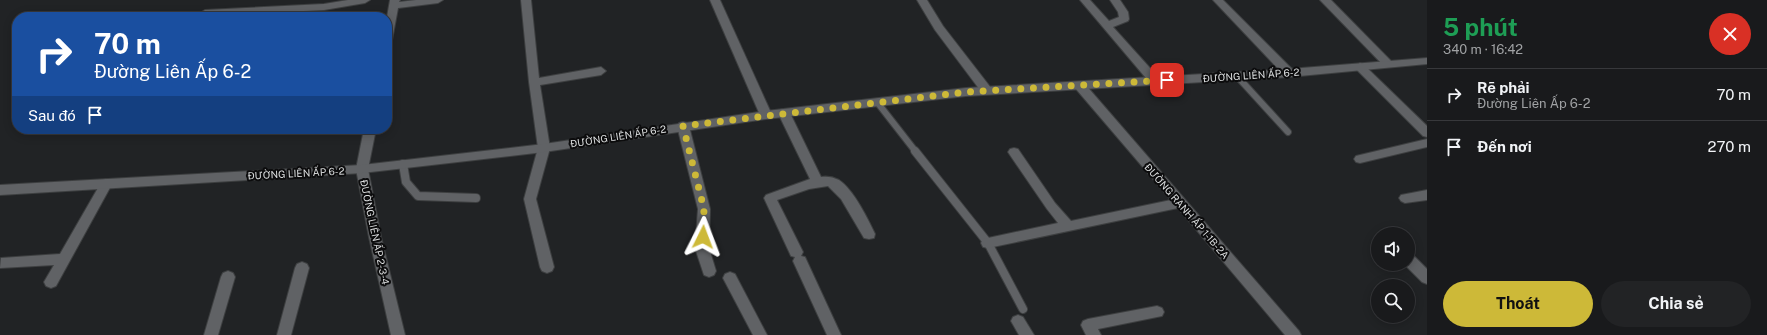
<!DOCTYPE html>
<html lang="vi">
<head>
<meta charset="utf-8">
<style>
	:root { --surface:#191a1c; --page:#222325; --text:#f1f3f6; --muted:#9fa1a3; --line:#37383b; --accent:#cdb938 }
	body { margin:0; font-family:"Public Sans",sans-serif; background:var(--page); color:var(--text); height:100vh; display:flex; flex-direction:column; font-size:15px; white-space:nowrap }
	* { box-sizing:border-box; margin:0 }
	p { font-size:13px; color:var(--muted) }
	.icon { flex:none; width:22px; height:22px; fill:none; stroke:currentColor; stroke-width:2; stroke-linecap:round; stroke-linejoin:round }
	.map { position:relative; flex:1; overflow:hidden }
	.panel { display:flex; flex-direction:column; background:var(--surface); width:340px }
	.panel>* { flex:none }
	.banner { position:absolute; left:12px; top:12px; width:380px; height:122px; border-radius:16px; box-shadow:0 2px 10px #0003,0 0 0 1px var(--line); background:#1a4fa0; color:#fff; overflow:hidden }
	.controls { position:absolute; left:1371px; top:227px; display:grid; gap:8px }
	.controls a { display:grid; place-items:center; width:44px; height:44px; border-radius:50%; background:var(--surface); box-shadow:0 2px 10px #0003,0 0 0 1px var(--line); font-size:20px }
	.pin { position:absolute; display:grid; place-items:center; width:34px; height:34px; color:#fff; margin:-17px; border-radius:8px; box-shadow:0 2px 6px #0006 }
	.me { position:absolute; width:44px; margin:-22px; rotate:3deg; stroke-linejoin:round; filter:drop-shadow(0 0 3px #0008) }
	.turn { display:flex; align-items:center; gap:14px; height:84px; padding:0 16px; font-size:18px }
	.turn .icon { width:52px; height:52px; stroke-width:2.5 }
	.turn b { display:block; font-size:28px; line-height:34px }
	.then { display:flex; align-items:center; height:38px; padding:0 16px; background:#0003; gap:8px; font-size:15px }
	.round { display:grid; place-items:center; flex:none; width:42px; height:42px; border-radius:21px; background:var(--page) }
	.headline { display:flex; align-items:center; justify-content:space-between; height:68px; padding:0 16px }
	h1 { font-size:24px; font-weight:700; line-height:30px; color:#1e9e55 }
	.cta { display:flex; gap:8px; margin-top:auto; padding:8px 16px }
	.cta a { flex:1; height:46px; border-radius:24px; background:var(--accent); color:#111; font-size:16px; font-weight:700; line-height:46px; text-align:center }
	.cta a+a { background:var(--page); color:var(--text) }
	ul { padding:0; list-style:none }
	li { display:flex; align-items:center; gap:12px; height:52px; padding:0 16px; border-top:1px solid var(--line) }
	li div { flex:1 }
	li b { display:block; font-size:15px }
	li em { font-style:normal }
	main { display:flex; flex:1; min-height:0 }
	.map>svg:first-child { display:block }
</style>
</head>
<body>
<main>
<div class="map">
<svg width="1427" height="335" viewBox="0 0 1427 335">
	<rect width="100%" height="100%" fill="#212325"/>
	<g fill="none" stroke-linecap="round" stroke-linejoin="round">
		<defs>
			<g id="lane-far1">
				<path d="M1236,75L1288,132"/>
				<path d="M877,102L916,152"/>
			</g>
			<g id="lane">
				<path d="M915,151L988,243L1023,309"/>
				<path d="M403,164L406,182L418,196L476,198"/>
			</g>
			<g id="street">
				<path d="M348,0H370L365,3L324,10L205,16L200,13L205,10L324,4Z"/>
				<path d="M390,0H400L399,2L416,0H443L438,3L398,8L392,40L387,43V17Z"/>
				<path d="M521,0H531L539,78L601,67L606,71L601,75L540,85L550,148L536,199L554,267L552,271L547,273L542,271L540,267L524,199L538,148L529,82Z"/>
				<path d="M710,0H720L772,115L770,118H762L760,115Z"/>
				<path d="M917,0H927L943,26L991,88L992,91L991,94H983L935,30Z"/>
				<path d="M1080,0H1090L1109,21L1119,17L1118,12L1110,0H1120L1128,12L1129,19L1128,21L1113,27L1159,78L1160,81L1159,84H1151Z"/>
				<path d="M1213,0H1223L1293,70L1294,73L1293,76H1285Z"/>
				<path d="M1320,0H1331L1393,63L1394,65L1393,67H1385Z"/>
				<path d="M1360,63L1364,65L1427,126V137L1423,136L1356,69L1355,67Z"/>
				<path d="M1080,82L1084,83L1299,331L1301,335H1285L1178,208L988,248L983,247L981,243L983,239L988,238L1058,223L1047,209L1010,155L1008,152L1010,149L1014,148L1018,149L1055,203L1071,221L1171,200L1076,89L1075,86L1076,83Z"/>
				<path d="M784,109L788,110L790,113L821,177C827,176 833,177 839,180C853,189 868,219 875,234L874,238L869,239L864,238L841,199L828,186L809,189L777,200L803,252L801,256L805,257L841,335H827L793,261L795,257L791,256L764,198L766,195L810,179L778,113L780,110Z"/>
				<path d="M683,122L687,123L689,126L710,209L709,248L716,271L714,275L709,277L704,275L695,248L698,209L677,126L679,123Z"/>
				<path d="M364,129H376L368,169L381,237L405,335H391L369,237L356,169Z"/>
				<path d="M1427,139V147L1360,163L1356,162L1354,159L1356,156L1360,155Z"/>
				<path d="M106,179L110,181L112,184L56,286L51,288L46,286L44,282L54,265L0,268L1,258L60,254L102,181Z"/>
				<path d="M1427,190V200L1405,203L1401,201L1399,198L1401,195Z"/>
				<path d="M1408,254L1413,255L1427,269V284L1422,282L1404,264H1408Z"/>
				<path d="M302,262L307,264L309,268L291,335H277L295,268L297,264Z"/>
				<path d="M228,271L233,273L235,277L218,335H204L221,277L223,273Z"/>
				<path d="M730,272L735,274L767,335H753L723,278L725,274Z"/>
				<path d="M1157,306L1162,308L1164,312L1162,316L1098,329L1101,335H1086L1081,325L1083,321L1088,319Z"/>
				<path d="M1018,315L1023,317L1034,335H1019L1011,321L1013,317Z"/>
			</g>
			<path id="secondary" d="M1427,58V64L1289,77L966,96L766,119L544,152L362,173L0,195V185L362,165L544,144L766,111L966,88L1289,69Z"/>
		</defs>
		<use href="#lane-far1" stroke="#3d3f40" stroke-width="8"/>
		<use href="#lane" stroke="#3d3f40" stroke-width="10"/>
		<use href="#street" stroke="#3d3f40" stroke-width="2"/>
		<use href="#secondary" stroke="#3d3f40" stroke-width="2"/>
		<use href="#lane-far1" stroke="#606265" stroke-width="6"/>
		<use href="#lane" stroke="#606265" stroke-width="8"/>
		<use href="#street" fill="#606265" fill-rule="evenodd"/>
		<use href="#secondary" fill="#606265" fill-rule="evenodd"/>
	</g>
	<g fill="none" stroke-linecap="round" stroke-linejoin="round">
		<path stroke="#cdb938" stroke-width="7" stroke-dasharray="0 12.6" d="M703,237L704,209L683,126L966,92L1167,80"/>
	</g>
	<g text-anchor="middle" stroke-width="4" stroke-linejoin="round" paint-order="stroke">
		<g font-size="10" fill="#dddfe0" stroke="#0c0c0d">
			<text transform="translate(1251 75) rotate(-4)" y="4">ĐƯỜNG LIÊN ẤP 6-2</text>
			<text transform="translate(618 136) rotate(-9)" y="4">ĐƯỜNG LIÊN ẤP 6-2</text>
			<text transform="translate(296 173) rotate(-3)" y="4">ĐƯỜNG LIÊN ẤP 6-2</text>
			<text transform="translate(1187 211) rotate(49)" y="4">ĐƯỜNG RANH ẤP 1-1B-2A</text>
			<text transform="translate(375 232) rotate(78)" y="4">ĐƯỜNG LIÊN ẤP 2-3-4</text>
		</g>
	</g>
</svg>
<div class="controls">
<a><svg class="icon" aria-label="sound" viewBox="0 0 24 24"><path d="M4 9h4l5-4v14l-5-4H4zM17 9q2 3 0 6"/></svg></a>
<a><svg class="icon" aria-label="search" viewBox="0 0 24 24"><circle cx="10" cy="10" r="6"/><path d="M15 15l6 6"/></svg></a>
</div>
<div class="pin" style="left:1167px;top:80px;background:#d93025"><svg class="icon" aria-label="arrive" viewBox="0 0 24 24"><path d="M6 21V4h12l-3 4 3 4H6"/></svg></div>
<svg class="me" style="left:703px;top:237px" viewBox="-20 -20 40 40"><path d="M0-17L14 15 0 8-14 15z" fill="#cdb938" stroke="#fff" stroke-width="4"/></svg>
<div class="banner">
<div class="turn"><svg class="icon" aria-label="right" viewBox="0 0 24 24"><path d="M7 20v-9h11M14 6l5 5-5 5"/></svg><div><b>70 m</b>Đường Liên Ấp 6-2</div></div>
<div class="then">Sau đó<svg class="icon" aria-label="arrive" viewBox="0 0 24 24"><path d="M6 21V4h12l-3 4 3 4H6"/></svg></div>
</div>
</div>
<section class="panel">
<div class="headline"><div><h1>5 phút</h1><p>340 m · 16:42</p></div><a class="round" style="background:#d93025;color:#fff"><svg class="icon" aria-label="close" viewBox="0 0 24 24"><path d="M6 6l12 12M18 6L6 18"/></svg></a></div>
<ul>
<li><svg class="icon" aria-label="right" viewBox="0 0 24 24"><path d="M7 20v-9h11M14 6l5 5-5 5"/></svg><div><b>Rẽ phải</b><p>Đường Liên Ấp 6-2</p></div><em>70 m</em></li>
<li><svg class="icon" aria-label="arrive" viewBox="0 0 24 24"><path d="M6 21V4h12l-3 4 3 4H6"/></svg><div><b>Đến nơi</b></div><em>270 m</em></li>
</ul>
<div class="cta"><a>Thoát</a><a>Chia sẻ</a></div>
</section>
</main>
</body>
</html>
